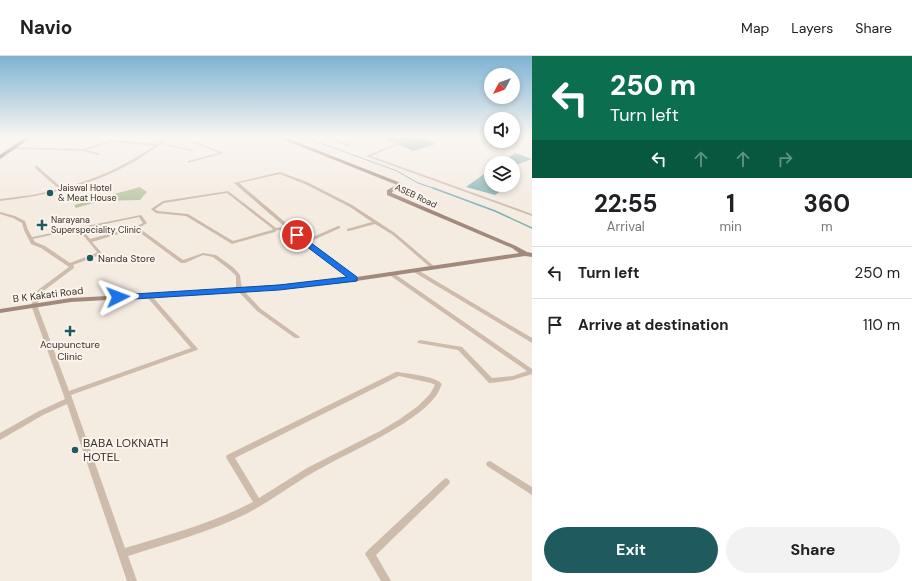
<!DOCTYPE html>
<html lang="en">
<head>
<meta charset="utf-8">
<style>
	:root { --surface:#fff; --page:#f2f2f2; --text:#202124; --muted:#757577; --line:#e0e0e0; --accent:#1f5a5e }
	body { margin:0; font-family:"DM Sans",sans-serif; background:var(--page); color:var(--text); height:100vh; display:flex; flex-direction:column; font-size:15px; white-space:nowrap }
	* { box-sizing:border-box; margin:0 }
	p { font-size:13px; color:var(--muted) }
	.icon { flex:none; width:22px; height:22px; fill:none; stroke:currentColor; stroke-width:2; stroke-linecap:round; stroke-linejoin:round }
	.map { position:relative; flex:1; overflow:hidden }
	.drawer { display:flex; flex-direction:column; background:var(--surface); width:380px }
	.drawer>* { flex:none }
	.banner { background:#0b6e4f; color:#fff; overflow:hidden }
	.needle { width:26px; rotate:229deg }
	.fabs { position:absolute; left:484px; top:12px; display:grid; gap:8px }
	.fabs a { display:grid; place-items:center; width:36px; height:36px; border-radius:50%; background:var(--surface); box-shadow:0 2px 6px #0003; font-size:20px }
	.pin { position:absolute; display:grid; place-items:center; width:34px; height:34px; color:#fff; margin:-17px; border:2px solid #fff; border-radius:50%; box-shadow:0 1px 4px #0007 }
	.me { position:absolute; width:44px; margin:-22px; rotate:87deg; stroke-linejoin:round; filter:drop-shadow(0 0 3px #0008) }
	.turn { display:flex; align-items:center; gap:14px; height:84px; padding:0 12px; font-size:18px }
	.turn .icon { width:52px; height:52px; stroke-width:2.5 }
	.turn b { display:block; font-size:28px; line-height:34px }
	.lanes { display:flex; align-items:center; height:38px; padding:0 12px; background:#0003; justify-content:center; gap:20px; direction:ltr }
	.lanes .off { opacity:.35 }
	.eta { display:flex; justify-content:space-evenly; align-items:center; height:68px; text-align:center }
	.eta b { font-size:24px; font-weight:700; line-height:28px }
	.button { display:flex; gap:8px; margin-top:auto; padding:8px 12px }
	.button a { flex:1; height:46px; border-radius:24px; background:var(--accent); color:#fff; font-size:16px; font-weight:700; line-height:46px; text-align:center }
	.button a+a { background:var(--page); color:var(--text) }
	ul { padding:0; list-style:none }
	li { display:flex; align-items:center; gap:12px; height:52px; padding:0 12px; border-top:1px solid var(--line) }
	li div { flex:1 }
	li b { display:block; font-size:15px }
	li em { font-style:normal }
	header { display:flex; align-items:center; gap:24px; box-sizing:border-box; height:56px; padding:0 20px; background:var(--surface); border-bottom:1px solid var(--line) }
	header strong { font-size:19px }
	nav { display:flex; gap:22px; margin-inline-start:auto; font-size:14px }
	main { display:flex; flex:1; min-height:0 }
	.map>svg:first-child { display:block }
</style>
</head>
<body>
<header>
<strong>Navio</strong>
<nav><a>Map</a><a>Layers</a><a>Share</a></nav>
</header>
<main>
<div class="map">
<svg width="532" height="525" viewBox="0 0 532 525">
	<rect width="100%" height="100%" fill="#f4ebe1"/>
	<path fill="#b8c4a0" d="M140,131L147,136L140,144L100,145L76,152L74,149Z"/>
	<g fill="#7fb0b2">
		<path d="M381,81H418L436,88L413,95Z"/>
		<path d="M515,97L532,103L513,110V107H499Z"/>
		<path d="M491,113V129H510L495,139L466,131Z"/>
	</g>
	<g fill="none" stroke-linecap="round" stroke-linejoin="round">
		<path stroke="#7fb0b2" stroke-width="1" d="M304,81L397,115L418,127L436,133"/>
		<path stroke="#7fb0b2" stroke-width="1.5" d="M433,132L495,155L532,172"/>
		<g fill="#cdbbac" fill-rule="evenodd">
			<path d="M167,81H170L162,87L193,94L192,95L161,88C149,96 137,105 124,111C86,131 43,140 0,145V143L32,139L59,133L35,112V110H37L62,132C97,123 124,110 154,90L112,86L86,94L99,97L100,98L98,99L83,95L13,93L12,92V91L83,93L112,84L157,88Z"/>
			<path d="M178,81H183L224,97L188,107V105L219,97Z"/>
			<path d="M324,81H329L351,90L349,91Z"/>
			<path d="M412,81H416L371,100L532,158V160L366,100Z"/>
			<path d="M280,116L307,126L352,149L395,177L435,211V212H431L393,179L375,168L349,175H347V173L372,166L350,151L305,128L280,118L239,127L306,184L338,170H340V172L309,186L356,222V224H352L303,187L288,173L277,174L275,176L232,188L186,160L156,157L151,153L163,145L228,135L276,172L285,171L234,127ZM227,137L273,173L272,174L233,185L188,158L157,155L155,153L164,147Z"/>
			<path d="M0,156L15,160L25,165L28,174L32,181L141,159L147,167L139,172L183,204L203,197L216,199L234,212L240,219L242,233L261,253L300,281L299,282H295L257,255L236,233V220L230,214L213,201L203,199L185,207H181L135,173L92,186L101,196L100,199L73,209L74,211V212L42,236L37,249L69,335L191,292L147,241L146,240L147,239H151L198,293L197,294L71,339L125,492C168,479 213,467 253,446L227,403L226,401L227,399L396,316H398C409,318 435,320 442,328C440,332 438,338 435,341C429,349 420,356 413,361C385,381 354,394 325,410C298,424 274,443 248,457C210,476 168,487 128,500L137,525H127L67,348L43,359L0,384V377L39,355L65,343L31,249L38,234L69,211L41,192L31,188L24,174L22,167L13,162L0,158ZM139,161L143,167L135,171L90,183L82,173ZM78,173L97,196L96,197L70,207L45,190L35,186L33,183ZM399,320L431,327L435,329L430,338L418,350L400,363L380,375L307,412L259,442L235,402Z"/>
			<path d="M412,213H416L532,282V287L412,215Z"/>
			<path d="M388,216H392L532,313V318L513,324L491,327H489L458,294L418,287L417,286L420,284L462,291L492,322L513,320L527,315L388,218Z"/>
			<path d="M490,405L532,431V439L487,410L486,408L487,406Z"/>
			<path d="M446,422L449,424L450,426L449,428L376,499L391,525H381L367,501L365,498L367,495L443,424Z"/>
		</g>
		<path fill="#a18a7d" fill-rule="evenodd" d="M277,81H284L401,127L402,131L392,136V137L516,190L527,196L532,197V201L525,200L343,227L215,238L71,246L0,257V253L71,242L215,234L343,223L519,197L512,192L387,139V134L397,129Z"/>
		<path fill="#7d675c" fill-rule="evenodd" d="M26,81H32L0,103V99Z"/>
	</g>
	<linearGradient id="sky" x2="0" y2="1"><stop stop-color="#7eb2d2"/><stop offset="0.52" stop-color="#faf6f2"/><stop offset="1" stop-color="#faf6f2" stop-opacity="0"/></linearGradient>
	<rect width="532" height="155" fill="url(#sky)"/>
	<path fill="#1a73e8" stroke="#114b97" d="M294,178H299L357,221V225L279,234L118,244L114,241L118,239L279,229L347,221L294,181Z"/>
	<g fill="#1f5a5e" stroke="#fbf5ee" stroke-width="1.5">
		<circle cx="50" cy="137" r="4"/>
		<path d="M40 163h4v4h4v4h-4v4h-4v-4h-4v-4h4z"/>
		<circle cx="90" cy="202" r="4"/>
		<path d="M68 269h4v4h4v4h-4v4h-4v-4h-4v-4h4z"/>
		<circle cx="75" cy="394" r="4"/>
	</g>
	<g text-anchor="middle" stroke-width="4" stroke-linejoin="round" paint-order="stroke">
		<g font-size="9" fill="#3b302b" stroke="#fbf5ee" text-anchor="start">
			<text x="58" y="135">Jaiswal Hotel<tspan x="58" dy="10">&amp; Meat House</tspan></text>
			<text x="51" y="167">Narayana<tspan x="51" dy="10">Superspeciality Clinic</tspan></text>
		</g>
		<g font-size="9" fill="#3b302b" stroke="#fbf5ee">
			<text transform="translate(416 140) rotate(25)" y="3">ASEB Road</text>
		</g>
		<g font-size="10" fill="#3b302b" stroke="#fbf5ee" text-anchor="start">
			<text x="98" y="206">Nanda Store</text>
			<text x="70" y="292" text-anchor="middle">Acupuncture<tspan x="70" dy="12">Clinic</tspan></text>
		</g>
		<g font-size="10" fill="#3b302b" stroke="#fbf5ee">
			<text transform="translate(48 238) rotate(-7)" y="4">B K Kakati Road</text>
		</g>
		<g font-size="12" fill="#3b302b" stroke="#fbf5ee" text-anchor="start">
			<text x="83" y="391">BABA LOKNATH<tspan x="83" dy="14">HOTEL</tspan></text>
		</g>
	</g>
</svg>
<div class="fabs">
<a><svg class="needle" viewBox="-14 -14 28 28"><path d="M0-13l5 13h-10z" fill="#e53935"/><path d="M0 13l5-13h-10z" fill="#757577"/></svg></a>
<a><svg class="icon" aria-label="sound" viewBox="0 0 24 24"><path d="M4 9h4l5-4v14l-5-4H4zM17 9q2 3 0 6"/></svg></a>
<a><svg class="icon" aria-label="layers" viewBox="0 0 24 24"><path d="M12 4l9 5-9 5-9-5zM3 14l9 5 9-5"/></svg></a>
</div>
<div class="pin" style="left:297px;top:179px;background:#d93025"><svg class="icon" aria-label="arrive" viewBox="0 0 24 24"><path d="M6 21V4h12l-3 4 3 4H6"/></svg></div>
<svg class="me" style="left:118px;top:241px" viewBox="-20 -20 40 40"><path d="M0-17L14 15 0 8-14 15z" fill="#1a73e8" stroke="#fff" stroke-width="4"/></svg>
</div>
<section class="drawer">
<div class="banner">
<div class="turn"><svg class="icon" aria-label="left" viewBox="0 0 24 24"><path d="M17 20v-9H6M10 6l-5 5 5 5"/></svg><div><b>250 m</b>Turn left</div></div>
<div class="lanes"><svg class="icon" aria-label="left" viewBox="0 0 24 24"><path d="M17 20v-9H6M10 6l-5 5 5 5"/></svg><svg class="icon off" aria-label="ahead" viewBox="0 0 24 24"><path d="M12 20V5M6 11l6-6 6 6"/></svg><svg class="icon off" aria-label="ahead" viewBox="0 0 24 24"><path d="M12 20V5M6 11l6-6 6 6"/></svg><svg class="icon off" aria-label="right" viewBox="0 0 24 24"><path d="M7 20v-9h11M14 6l5 5-5 5"/></svg></div>
</div>
<div class="eta">
<div><b>22:55</b><p>Arrival</p></div>
<div><b>1</b><p>min</p></div>
<div><b>360</b><p>m</p></div>
</div>
<ul>
<li><svg class="icon" aria-label="left" viewBox="0 0 24 24"><path d="M17 20v-9H6M10 6l-5 5 5 5"/></svg><div><b>Turn left</b></div><em>250 m</em></li>
<li><svg class="icon" aria-label="arrive" viewBox="0 0 24 24"><path d="M6 21V4h12l-3 4 3 4H6"/></svg><div><b>Arrive at destination</b></div><em>110 m</em></li>
</ul>
<div class="button"><a>Exit</a><a>Share</a></div>
</section>
</main>
</body>
</html>
